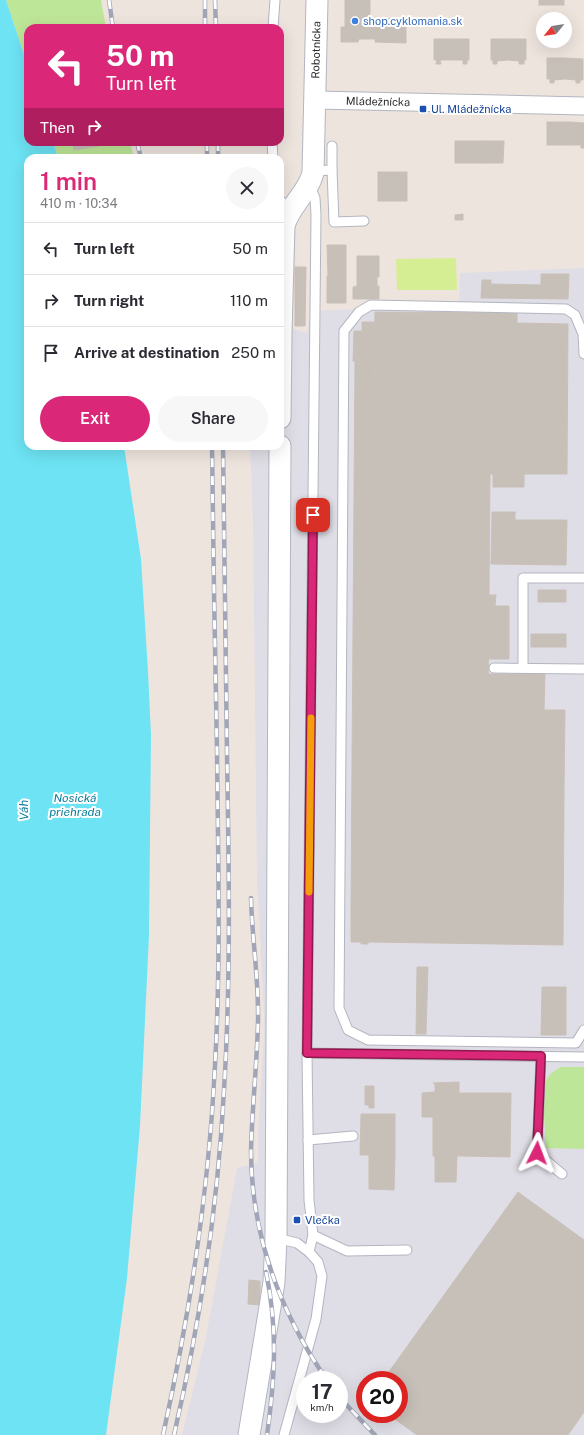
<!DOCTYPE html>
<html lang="en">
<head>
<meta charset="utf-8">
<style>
	:root { --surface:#fff; --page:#f7f7f7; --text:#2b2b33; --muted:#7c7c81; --line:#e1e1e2; --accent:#db2777 }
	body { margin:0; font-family:"Public Sans",sans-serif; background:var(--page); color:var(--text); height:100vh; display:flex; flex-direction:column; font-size:15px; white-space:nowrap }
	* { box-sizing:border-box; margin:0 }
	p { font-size:13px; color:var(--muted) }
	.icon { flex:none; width:22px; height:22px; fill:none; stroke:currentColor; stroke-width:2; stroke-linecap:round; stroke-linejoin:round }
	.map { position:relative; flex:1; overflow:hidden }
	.panel { position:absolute; left:24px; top:154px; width:260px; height:296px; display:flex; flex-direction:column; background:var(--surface); border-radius:12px; box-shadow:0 4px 16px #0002 }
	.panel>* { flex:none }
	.top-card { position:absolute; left:24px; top:24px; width:260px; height:122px; border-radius:12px; box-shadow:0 4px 16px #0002; background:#db2777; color:#fff; overflow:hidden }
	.needle { width:26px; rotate:240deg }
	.controls { position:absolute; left:536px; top:12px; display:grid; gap:8px }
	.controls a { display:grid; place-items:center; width:36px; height:36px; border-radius:50%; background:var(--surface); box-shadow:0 4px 16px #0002; font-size:20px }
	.speed { position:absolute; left:296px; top:1371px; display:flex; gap:8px; font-size:20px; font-weight:700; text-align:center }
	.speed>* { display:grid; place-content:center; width:52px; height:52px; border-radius:50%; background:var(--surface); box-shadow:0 4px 16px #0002; line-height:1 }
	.speed small { font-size:10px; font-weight:400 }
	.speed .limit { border:6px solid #d22; background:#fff; color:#111 }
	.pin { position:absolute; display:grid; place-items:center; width:34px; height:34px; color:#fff; margin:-17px; border-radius:8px; box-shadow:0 2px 6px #0006 }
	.me { position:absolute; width:44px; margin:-22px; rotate:3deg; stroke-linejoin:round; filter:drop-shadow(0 0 3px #0008) }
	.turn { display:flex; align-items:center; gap:14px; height:84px; padding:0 16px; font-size:18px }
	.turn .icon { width:52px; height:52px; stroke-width:2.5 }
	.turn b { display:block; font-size:28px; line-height:34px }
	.then { display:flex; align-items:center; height:38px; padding:0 16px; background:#0003; gap:8px; font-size:15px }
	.round { display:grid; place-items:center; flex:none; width:42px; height:42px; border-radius:21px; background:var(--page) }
	.head { display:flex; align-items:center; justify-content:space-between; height:68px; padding:0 16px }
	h1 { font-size:24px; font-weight:600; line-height:30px; color:var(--accent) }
	.action { display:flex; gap:8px; margin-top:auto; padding:8px 16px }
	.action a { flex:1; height:46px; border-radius:24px; background:var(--accent); color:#fff; font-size:16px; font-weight:600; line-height:46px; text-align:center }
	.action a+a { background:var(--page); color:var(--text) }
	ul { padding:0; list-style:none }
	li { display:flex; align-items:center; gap:12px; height:52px; padding:0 16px; border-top:1px solid var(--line) }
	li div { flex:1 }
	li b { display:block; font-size:15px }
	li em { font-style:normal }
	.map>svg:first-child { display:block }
</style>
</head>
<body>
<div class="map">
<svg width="584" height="1435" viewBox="0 0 584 1435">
	<rect width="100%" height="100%" fill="#eee4de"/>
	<path fill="#dfdee6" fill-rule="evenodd" d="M584,268V1435H182L206,1337L237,1168L258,1163V1133L264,1035V1015L257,882L253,519L250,446H280V325L307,333L311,311L459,305L460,273ZM305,1380H339V1414H305ZM365,1380H399V1414H365Z"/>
	<g fill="#bee698">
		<path d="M6,0H101L106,28H28V67Z"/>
		<path d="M53,142H130L134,158H58Z"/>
		<path d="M561,1067H584V1149L546,1148C546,1132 540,1091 547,1079C550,1073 556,1070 561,1067Z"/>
	</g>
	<path fill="#d5ee94" d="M456,258L457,290H397L396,259Z"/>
	<path fill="#6de3f3" d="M0,0H6L28,67V142H53L58,158H28V446H124L141,559L148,672L151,735L149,935L140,1126L127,1278L106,1435H0Z"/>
	<g fill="#c6c0b9" stroke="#cac0b7">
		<path d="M345,0H370V18L406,19V43L375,42V39H359L358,42H341V27H345Z"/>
		<rect x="539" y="0" width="25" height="5"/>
		<path d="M434,39H452V60H440L441,64H436L437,60H434Z"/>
		<path d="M452,39H469V60H467V64H463V60H452Z"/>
		<path d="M491,39H508V60L497,61V64H493V60H491Z"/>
		<path d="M508,39H526V60H524V64H519V61L508,60Z"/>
		<path d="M547,58H565V79L554,80V83H550V79H547Z"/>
		<path d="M565,58L583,59V80H580V83H576V80L565,79Z"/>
		<rect x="547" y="122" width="24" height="23"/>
		<path d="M571,122L584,123V148H581V145H571Z"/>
		<rect x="455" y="141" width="25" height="22"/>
		<path d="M480,141H504L503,163H480Z"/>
		<path d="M73,142H99V146L74,150Z"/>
		<rect x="378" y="172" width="29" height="29"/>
		<path d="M463,214V220H455V215Z"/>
		<path d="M327,245H346V303H327V276H328Z"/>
		<path d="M357,256H379V277H377V286H379V299H353V287L357,286Z"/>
		<path d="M295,267H306L305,326H295Z"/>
		<path d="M541,274H569L568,299L481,298L482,280H491V284L541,285Z"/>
		<path d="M375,312L517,313V323L568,324L567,474H524V487H493V474L373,473Z"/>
		<path d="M362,322H375L374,361H353L354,331H362Z"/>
		<path d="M355,361H374L370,904H351Z"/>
		<path d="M373,473L490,474L488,710H565L564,793L371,790Z"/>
		<path d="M492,512H516L515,513V520H567L566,565L491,564Z"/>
		<rect x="538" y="590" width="28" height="12"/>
		<path d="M489,595H496L495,606H509V659H488Z"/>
		<rect x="531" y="634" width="35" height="13"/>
		<path d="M488,674H545L544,710H488Z"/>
		<path d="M371,790L564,793L563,945L369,942Z"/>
		<path d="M351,904H370L369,942H368V944H361V942H351Z"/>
		<path d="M417,967H428L426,1034H416Z"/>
		<path d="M542,987H566V1035H541Z"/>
		<path d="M459,1082V1093H457V1117H461L460,1156H457L456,1182H435V1156H433V1117H422V1093L435,1092V1083H433Z"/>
		<path d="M365,1086H374V1108H369V1105H365Z"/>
		<path d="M457,1093H511L510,1157L460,1156L461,1117H457Z"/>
		<path d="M361,1114H395V1155H360Z"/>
		<path d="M369,1155H395L394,1190L369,1189Z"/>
		<path d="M518,1192L584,1240V1412L568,1435H417L388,1414H399V1380H383Z"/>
		<path d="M249,1280L260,1281V1305L248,1304Z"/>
	</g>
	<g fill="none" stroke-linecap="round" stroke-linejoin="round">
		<defs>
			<g id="service">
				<path d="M273,28L275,0"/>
				<path d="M272,142L273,158"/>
				<path d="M332,146V170"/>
				<path d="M313,171L332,170L334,222L364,221"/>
				<path d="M280,200L290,212"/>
				<path d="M584,354L583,334L575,315L566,309L371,305L359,312L344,331L339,1008L348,1030L368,1040L576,1043L584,1030"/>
				<path d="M494,668L584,669"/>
				<path d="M523,668V578H584"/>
				<path d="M307,1053L584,1057"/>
				<path d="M541,1056L537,1153L562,1174"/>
				<path d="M308,1140L353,1136"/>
				<path d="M313,1235L347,1251L407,1250"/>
				<path d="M276,1238L297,1243L309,1252L318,1262L322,1276L316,1319L284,1435"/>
				<path d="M309,1252L313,1235L309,1200L307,1053L316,215L315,198L310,186"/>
			</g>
			<g id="minor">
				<path id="s1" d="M316,100L584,106"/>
			</g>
			<g id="tertiary">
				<path id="s2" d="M280,418L281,333L284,226C289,206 308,193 313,173L317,0"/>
				<path d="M249,1435L271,1301L274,1282L276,1238L280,446"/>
			</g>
		</defs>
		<use href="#service" stroke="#b2b6c0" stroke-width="11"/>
		<use href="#minor" stroke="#b2b6c0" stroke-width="19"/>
		<use href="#tertiary" stroke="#b2b6c0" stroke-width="23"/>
		<use href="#service" stroke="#fff" stroke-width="9"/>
		<use href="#minor" stroke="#fff" stroke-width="17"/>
		<use href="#tertiary" stroke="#fff" stroke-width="21"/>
		<defs>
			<g id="rail">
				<path d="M109,0L113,28"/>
				<path d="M205,0V28"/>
				<path d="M215,0L216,28"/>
				<path d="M137,142L141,158"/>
				<path d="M207,142V158"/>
				<path d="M218,142V158"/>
				<path d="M251,898C252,939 259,980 258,1021C257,1065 252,1108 251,1151C251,1234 280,1313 327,1380"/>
				<path d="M266,1272C278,1329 275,1378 267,1435"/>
				<path d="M339,1397L375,1435"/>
				<path d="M163,1435C190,1313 209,1189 215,1065C221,960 218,855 217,750C215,649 213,547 212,446"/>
				<path d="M174,1435C200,1322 218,1206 224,1090C231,978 229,867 227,755C226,652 224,549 223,446"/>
			</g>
		</defs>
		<use href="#rail" stroke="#a0a6b7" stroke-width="4.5"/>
		<use href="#rail" stroke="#fff" stroke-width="3" stroke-dasharray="9" stroke-linecap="butt"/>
	</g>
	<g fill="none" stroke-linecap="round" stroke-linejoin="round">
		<defs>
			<path id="route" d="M313,515L307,1053L541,1056L537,1153"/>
		</defs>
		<use href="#route" stroke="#8e194d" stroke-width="10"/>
		<use href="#route" stroke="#db2777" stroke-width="7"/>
		<path stroke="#f59e0b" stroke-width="7" d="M309,892L311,718"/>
	</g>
	<circle fill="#3f7fe0" stroke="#fff" stroke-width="1.5" cx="355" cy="21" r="4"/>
	<g fill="#1a4fb4" stroke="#fff" stroke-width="1.5">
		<rect x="419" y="105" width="8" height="8" rx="2"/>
		<rect x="293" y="1216" width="8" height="8" rx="2"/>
	</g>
	<g text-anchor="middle" stroke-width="4" stroke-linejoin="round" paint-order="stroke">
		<g font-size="11" fill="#366cbe" stroke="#fff" text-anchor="start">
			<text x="363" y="25">shop.cyklomania.sk</text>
		</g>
		<g font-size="11" fill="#2c2c2c" stroke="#fff">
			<text dy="4" stroke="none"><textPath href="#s2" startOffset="376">Robotnícka</textPath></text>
			<text dy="4" stroke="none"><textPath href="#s1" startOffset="62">Mládežnícka</textPath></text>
		</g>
		<g font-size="11" fill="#164399" stroke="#fff" text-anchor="start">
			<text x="431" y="113">Ul. Mládežnícka</text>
			<text x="305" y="1224">Vlečka</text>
		</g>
		<g font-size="12" font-style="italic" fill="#097e9c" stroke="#fff">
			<text x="75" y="802">Nosická<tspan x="75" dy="14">priehrada</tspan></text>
			<text transform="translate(24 810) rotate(-91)" y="4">Váh</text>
		</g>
	</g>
</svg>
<div class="controls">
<a><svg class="needle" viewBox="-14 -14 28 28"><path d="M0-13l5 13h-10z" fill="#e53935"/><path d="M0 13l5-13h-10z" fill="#7c7c81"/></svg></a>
</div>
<div class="speed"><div>17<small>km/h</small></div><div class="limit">20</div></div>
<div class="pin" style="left:313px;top:515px;background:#d93025"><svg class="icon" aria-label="arrive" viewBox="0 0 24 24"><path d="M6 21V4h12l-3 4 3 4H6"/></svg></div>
<svg class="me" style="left:537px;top:1153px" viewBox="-20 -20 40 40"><path d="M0-17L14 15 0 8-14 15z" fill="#db2777" stroke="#fff" stroke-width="4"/></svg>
<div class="top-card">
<div class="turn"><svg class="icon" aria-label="left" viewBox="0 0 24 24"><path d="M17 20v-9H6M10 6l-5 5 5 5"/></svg><div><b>50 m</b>Turn left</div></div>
<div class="then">Then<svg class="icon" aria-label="right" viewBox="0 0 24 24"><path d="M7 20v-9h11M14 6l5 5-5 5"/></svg></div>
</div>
<section class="panel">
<div class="head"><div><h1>1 min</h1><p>410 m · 10:34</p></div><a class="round"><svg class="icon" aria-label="close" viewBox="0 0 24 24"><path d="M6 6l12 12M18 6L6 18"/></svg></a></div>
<ul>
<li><svg class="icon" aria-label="left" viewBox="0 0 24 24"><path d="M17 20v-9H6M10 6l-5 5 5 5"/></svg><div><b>Turn left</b></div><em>50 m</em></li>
<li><svg class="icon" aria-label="right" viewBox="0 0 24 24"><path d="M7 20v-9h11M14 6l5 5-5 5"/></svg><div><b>Turn right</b></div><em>110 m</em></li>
<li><svg class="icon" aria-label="arrive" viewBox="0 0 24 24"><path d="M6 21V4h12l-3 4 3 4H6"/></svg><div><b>Arrive at destination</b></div><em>250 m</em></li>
</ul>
<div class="action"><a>Exit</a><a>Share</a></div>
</section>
</div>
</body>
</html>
